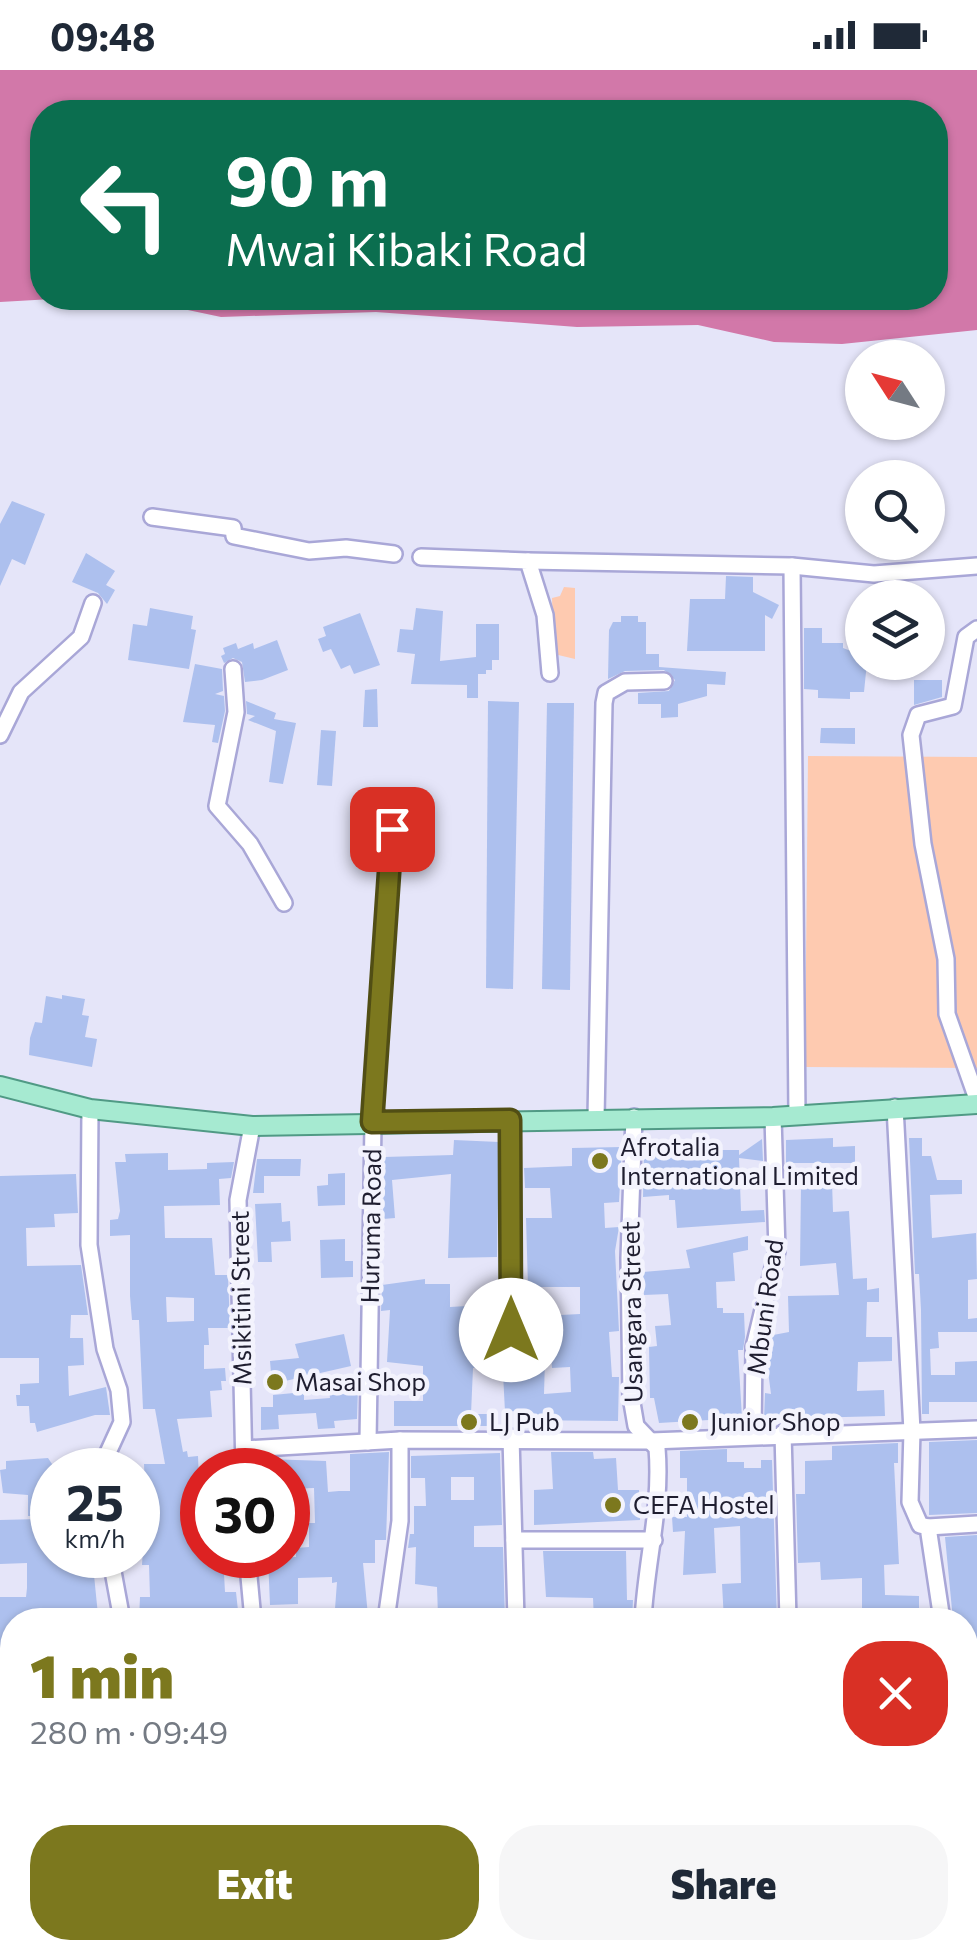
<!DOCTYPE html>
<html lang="en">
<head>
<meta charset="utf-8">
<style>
	:root { --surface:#fff; --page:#f6f6f7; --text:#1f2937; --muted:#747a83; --accent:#7c781e }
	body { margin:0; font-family:Commissioner,sans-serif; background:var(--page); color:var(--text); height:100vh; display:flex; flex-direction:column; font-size:38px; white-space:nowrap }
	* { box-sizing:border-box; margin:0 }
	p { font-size:32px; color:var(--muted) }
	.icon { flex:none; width:55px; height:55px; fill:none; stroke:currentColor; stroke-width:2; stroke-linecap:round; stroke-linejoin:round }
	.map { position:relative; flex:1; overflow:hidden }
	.sheet { position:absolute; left:0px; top:1538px; width:978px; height:352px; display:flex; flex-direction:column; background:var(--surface); border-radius:40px 40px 0 0; box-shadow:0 2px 8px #0004 }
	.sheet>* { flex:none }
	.top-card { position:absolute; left:30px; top:30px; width:918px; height:210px; border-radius:40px; box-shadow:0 2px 8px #0004; background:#0b6e4f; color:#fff; overflow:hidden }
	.needle { width:65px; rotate:306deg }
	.buttons { position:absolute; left:845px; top:270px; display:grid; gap:20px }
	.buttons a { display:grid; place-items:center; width:100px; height:100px; border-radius:50%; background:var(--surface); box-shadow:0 2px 8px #0004; font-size:50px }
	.speed { position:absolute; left:30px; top:1378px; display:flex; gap:20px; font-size:50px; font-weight:700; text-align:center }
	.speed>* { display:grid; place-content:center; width:130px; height:130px; border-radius:50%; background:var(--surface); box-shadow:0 2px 8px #0004; line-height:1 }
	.speed small { font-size:25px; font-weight:400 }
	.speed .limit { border:15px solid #d22; background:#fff; color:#111 }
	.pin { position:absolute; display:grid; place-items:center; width:85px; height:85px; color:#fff; margin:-42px; border-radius:20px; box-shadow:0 5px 15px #0006 }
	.me { position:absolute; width:110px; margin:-55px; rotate:0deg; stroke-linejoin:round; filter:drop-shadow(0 0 8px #0008) }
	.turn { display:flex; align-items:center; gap:35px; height:210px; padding:0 30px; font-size:45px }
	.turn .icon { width:130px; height:130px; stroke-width:2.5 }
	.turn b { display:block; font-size:70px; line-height:85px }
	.round { display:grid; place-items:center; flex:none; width:105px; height:105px; border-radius:40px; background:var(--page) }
	.head { display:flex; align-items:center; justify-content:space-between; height:170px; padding:0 30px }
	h1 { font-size:60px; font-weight:800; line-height:75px; color:var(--accent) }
	.cta { display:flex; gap:20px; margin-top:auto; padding:20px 30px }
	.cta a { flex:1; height:115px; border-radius:40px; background:var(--accent); color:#fff; font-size:40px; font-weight:800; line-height:115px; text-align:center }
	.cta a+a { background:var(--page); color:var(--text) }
	.status { display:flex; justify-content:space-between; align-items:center; height:70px; padding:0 50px; background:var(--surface); direction:ltr }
	.status svg { height:28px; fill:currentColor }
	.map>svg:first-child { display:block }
</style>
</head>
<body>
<div class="status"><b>09:48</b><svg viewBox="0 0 49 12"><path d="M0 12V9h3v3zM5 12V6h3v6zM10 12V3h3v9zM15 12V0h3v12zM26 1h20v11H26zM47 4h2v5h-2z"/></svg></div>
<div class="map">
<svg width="977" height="1888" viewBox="0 0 977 1888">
	<rect width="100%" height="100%" fill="#e5e5f9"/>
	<g fill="#fecab0">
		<path d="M564,517L575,518V589L554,584L552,528L560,526Z"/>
		<path d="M808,686L977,687V998L805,997Z"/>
	</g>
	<path fill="#d278a9" d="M0,0H977V260L842,274L774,272L698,255L577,257L376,242L221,247L131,228H935V42H42V228H70L0,232Z"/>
	<g fill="#adc0ee" fill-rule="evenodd">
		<path d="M12,431L45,444L25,495L12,489L0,516V454Z"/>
		<path d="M86,483L115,501L106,515L115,520L107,534L98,523L72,512Z"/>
		<path d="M726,506L753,507V522L779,535L772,549L765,545V581H687L690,529H725Z"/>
		<path d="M150,538L193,546L191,559L196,560L189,599L128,590L133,554L147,556Z"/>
		<path d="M416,538L443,541L440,591L476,587V554H499V590H492V600H486V604H478V628H467V615L411,614L415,584L397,582L400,559L413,560Z"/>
		<path d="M360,543L380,595L354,604L350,595L341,599L331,579L323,582L318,569L326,566L323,557Z"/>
		<path d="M621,546H638V552H646V584H659V597L726,602L725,615L707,614V626L678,634V647L661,648V634H638V623L669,621L675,610L664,600L625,601L608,609L609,560L613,552H621Z"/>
		<path d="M804,558H822V573H843V578L859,584V592H867L864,622H850V629L818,628V620L804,619Z"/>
		<path d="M277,570L288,600L262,610L245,612L242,592L233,588L224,593L221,586L225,584L223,578L236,573L238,579L253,573L254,579Z"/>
		<path d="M195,594L222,599L223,621L215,624L224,626L225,641L218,673L212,672L215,655L183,652Z"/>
		<path d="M914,610H942V627L914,635Z"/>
		<path d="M377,619L378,657H363L365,620Z"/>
		<path d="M246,631L276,643L274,649L296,653L283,714L269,712L276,661L248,650L255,646L247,644Z"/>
		<path d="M488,631L519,632L513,919L486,918Z"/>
		<path d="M547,633H574L570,920L542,919Z"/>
		<path d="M821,658H855V674L820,673Z"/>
		<path d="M321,660L336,661L332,716L317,715Z"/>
		<path d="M62,925L85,929L82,945L89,946L85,967L97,969L92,997L29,985L30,968L35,952L42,953L46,926L62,929Z"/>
		<path d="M833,1068V1077L855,1076V1093H786V1070Z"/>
		<path d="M909,1068H922V1086H931L937,1110H962V1124L930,1125L932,1168L976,1163L977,1209L968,1210V1249L977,1248V1262H938L939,1278L930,1279L931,1305H955V1292L977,1291V1332H929V1344H922L921,1240L919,1204H915Z"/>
		<path d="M762,1069L763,1091L739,1088L741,1141L764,1140L765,1152L677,1158L675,1130H669V1125L643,1127L644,1080H739V1085Z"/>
		<path d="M454,1070L499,1072L497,1187L448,1188L451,1104L392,1110L395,1148L383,1149L384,1087L453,1085Z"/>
		<path d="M622,1077L619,1132L604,1133L605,1158L619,1157L615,1181L619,1261L609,1262L612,1307H619L618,1351L516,1350V1341L505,1342L503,1303L520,1304V1289L545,1290L544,1324L571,1322L570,1297L552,1298L550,1273H554V1257L562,1256L561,1245L580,1244V1217H528L526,1148H552L550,1118H525L524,1098L572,1096V1078Z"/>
		<path d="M168,1083V1100L207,1099V1093L234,1092L231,1108L219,1109L220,1135L164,1136L165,1168H212L215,1205H228L230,1258H208L209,1275H204V1299L225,1298L226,1311H221L222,1320L210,1321L212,1347L177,1349L183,1382L187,1381L188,1387L198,1386L202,1485H223L225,1522H236L239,1550H139L140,1527H150L149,1495H142L144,1462L138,1460V1417H145L144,1394H165L155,1339H143L139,1250H132L130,1226V1165L110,1166V1150L118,1149L120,1141L115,1092H126L125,1084ZM166,1227L194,1228V1251L167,1252Z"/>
		<path d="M257,1089H301L300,1106H264V1123H253Z"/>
		<path d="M345,1103V1135L318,1136L317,1116L328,1115V1104Z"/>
		<path d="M76,1104L78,1143L54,1144L55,1157L26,1158L27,1196L81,1195L88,1245H71L70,1268H83L84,1295L68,1296L69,1326L106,1317L110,1345H95L37,1362L35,1353H30L29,1336H17L16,1325H20V1314L39,1313V1288H0V1106Z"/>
		<path d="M832,1112L833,1142L849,1141L853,1209L867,1208V1220L879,1218V1232H867L866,1267H892V1291L858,1292L857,1321L884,1320L885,1346L764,1349L765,1323L771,1324L765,1278L768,1266L789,1262L788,1226L839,1225L836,1193L800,1196L801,1114Z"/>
		<path d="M281,1133L282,1152L290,1151L291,1171L271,1172L272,1192H258L255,1134Z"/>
		<path d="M748,1166V1180L733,1183L735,1211L716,1212L717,1238H723V1243H744L745,1267L743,1280H738L742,1348L659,1353L654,1328H650L649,1277L657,1276L655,1256L671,1255L668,1224L644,1225L643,1202L690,1198L686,1180Z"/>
		<path d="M345,1169V1191H353V1207L321,1208L320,1170Z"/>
		<path d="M425,1209V1214H450V1237L484,1235V1217H496L497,1252H491L497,1295L473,1298L471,1344H487V1356H394V1331H423V1296L387,1292L390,1240L381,1241L382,1215Z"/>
		<path d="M344,1264L351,1296L272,1314L270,1291L299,1288L295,1274Z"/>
		<path d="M358,1317L357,1349L334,1351L335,1358L318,1359L316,1343L278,1345L279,1359L261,1360V1337H273V1325L304,1322V1330L330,1328L329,1320Z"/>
		<path d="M977,1370V1443L929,1445V1372Z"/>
		<path d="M898,1373V1393H894L899,1494L884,1495L885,1525L919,1526V1550L862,1546V1508L821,1510L820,1492L798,1493L796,1424H805V1391L832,1390V1376Z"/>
		<path d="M727,1379V1392H744V1398H761V1390H772L777,1550H724L722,1514L741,1513L740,1456L714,1458L716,1503L683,1505L685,1461L673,1462L672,1447H687V1408H680V1381Z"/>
		<path d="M389,1382L386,1470H375V1493H363L368,1546L292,1550V1539H335L337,1512L332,1513V1507L298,1508V1534L270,1535L268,1488L296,1487V1478L309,1477V1453H315L314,1418L288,1419V1400H267L266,1389L326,1391L328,1422L339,1421H350V1384Z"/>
		<path d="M551,1382H593L594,1389L616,1388L618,1420H639L640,1450L534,1455V1420L553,1419Z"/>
		<path d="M500,1383L502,1455L474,1456V1477H503L505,1550L438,1546L437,1517L415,1514L416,1477L408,1478L410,1464H414V1436H426L425,1408H411V1386ZM451,1407H474V1430H451Z"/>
		<path d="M48,1388L52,1394V1446H28V1425L3,1423L0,1400L6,1399V1391Z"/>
		<path d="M39,1449L40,1472H52V1485H92L98,1545L12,1550V1619H0V1527H26L27,1518V1493L0,1494V1450Z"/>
		<path d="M977,1465V1643H965V1550H953L945,1467Z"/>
		<path d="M543,1481H626L627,1530H633L632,1550H594L593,1528L546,1527Z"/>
		<rect x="0" y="1688" width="12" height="87"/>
		<path d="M965,1806H977V1884L966,1885Z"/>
	</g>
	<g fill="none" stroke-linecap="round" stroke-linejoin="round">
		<defs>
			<g id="minor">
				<path d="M152,447L233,458L234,466L309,481L346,478L394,484"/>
				<path d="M421,487L528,491L545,545L550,603"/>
				<path d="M528,491L792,496L874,504L977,496"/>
				<path d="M792,496L797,1045"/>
				<path d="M977,559L966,567L953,636L918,645L911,665L923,774L946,889L947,944L977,1029"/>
				<path d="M233,599L236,642L217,736L250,774L284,833"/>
				<path d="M0,665L21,622L81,567L93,533"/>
				<path d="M895,1037L912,1361L910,1432L920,1455L928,1457L942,1550"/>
				<path d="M90,1039L89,1175L105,1279L119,1320L122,1352L100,1400"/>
				<path d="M634,1047L629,1188L631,1327L636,1356L657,1378C662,1438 646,1491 643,1550"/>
				<path d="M596,1048L604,633L606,623L625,612L664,611"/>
				<path d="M510,1050L511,1260"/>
				<path d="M783,1363L788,1550"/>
				<path d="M753,1366L754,1277L777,1181L773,1047"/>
				<path d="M511,1367L516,1550"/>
				<path d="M368,1372L373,1053L392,759"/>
				<path d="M244,1379L400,1370L651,1371L977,1359"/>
				<path d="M244,1400L238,1130L252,1056"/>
				<path d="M928,1457L977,1454"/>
				<path d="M514,1470H654"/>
				<path d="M110,1485L122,1550"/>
				<path d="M247,1485L253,1550"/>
				<path d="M386,1550L400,1451V1370"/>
				<path d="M965,1657H977"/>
				<path d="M0,1677H12"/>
				<path d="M0,1799H12"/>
				<path d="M261,1878L262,1888"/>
				<path d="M532,1878V1888"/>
				<path d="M801,1878L802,1888"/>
				<path d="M951,1878L952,1888"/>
				<path d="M134,1888L135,1878"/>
				<path d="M390,1888V1878"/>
				<path d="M660,1888L661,1878"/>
			</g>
			<path id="major" d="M0,1016L90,1039L252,1056L773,1047L977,1034"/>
		</defs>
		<use href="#minor" stroke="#a9a7d7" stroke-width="20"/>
		<use href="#major" stroke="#509a85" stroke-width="22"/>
		<use href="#minor" stroke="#fff" stroke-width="15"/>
		<use href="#major" stroke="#a6ead1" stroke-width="18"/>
	</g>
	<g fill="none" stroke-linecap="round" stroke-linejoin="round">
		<defs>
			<path id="route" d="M392,759L372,1052L510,1050L511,1260"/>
		</defs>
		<use href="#route" stroke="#514e14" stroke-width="25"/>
		<use href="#route" stroke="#7c781e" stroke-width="18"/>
	</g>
	<g fill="#7c781e" stroke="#f3f3fd" stroke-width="4">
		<circle cx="600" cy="1091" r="10"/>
		<circle cx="275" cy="1312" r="10"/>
		<circle cx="469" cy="1352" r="10"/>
		<circle cx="690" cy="1352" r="10"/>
		<circle cx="613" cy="1435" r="10"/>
	</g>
	<g text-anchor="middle" stroke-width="9" stroke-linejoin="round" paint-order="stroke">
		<g font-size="25" fill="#1f1e30" stroke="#f3f3fd" text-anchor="start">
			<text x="620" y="1086">Afrotalia<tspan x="620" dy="29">International Limited</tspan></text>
			<text x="295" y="1321">Masai Shop</text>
			<text x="489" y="1361">LJ Pub</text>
			<text x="710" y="1361">Junior Shop</text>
			<text x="633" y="1444">CEFA Hostel</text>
		</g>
		<g font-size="25" fill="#1f1e30" stroke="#f3f3fd">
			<text transform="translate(371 1156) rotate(-89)" y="9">Huruma Road</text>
			<text transform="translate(241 1228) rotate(-91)" y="9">Msikitini Street</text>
			<text transform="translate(765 1237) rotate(-82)" y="9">Mbuni Road</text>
			<text transform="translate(632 1242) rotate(-91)" y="9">Usangara Street</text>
		</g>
	</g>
</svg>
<div class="buttons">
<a><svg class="needle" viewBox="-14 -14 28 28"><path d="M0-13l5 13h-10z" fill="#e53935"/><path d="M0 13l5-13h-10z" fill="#747a83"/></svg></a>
<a><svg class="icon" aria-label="search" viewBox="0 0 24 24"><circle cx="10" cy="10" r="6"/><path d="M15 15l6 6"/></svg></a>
<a><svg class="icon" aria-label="layers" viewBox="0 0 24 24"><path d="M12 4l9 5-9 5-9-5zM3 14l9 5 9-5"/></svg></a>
</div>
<div class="speed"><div>25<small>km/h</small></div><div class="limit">30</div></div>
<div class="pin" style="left:392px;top:759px;background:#d93025"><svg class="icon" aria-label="arrive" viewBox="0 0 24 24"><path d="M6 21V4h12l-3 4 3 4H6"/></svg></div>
<svg class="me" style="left:511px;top:1260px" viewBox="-20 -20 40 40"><circle r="19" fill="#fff"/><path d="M0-13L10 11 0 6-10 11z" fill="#7c781e"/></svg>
<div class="top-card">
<div class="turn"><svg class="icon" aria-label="left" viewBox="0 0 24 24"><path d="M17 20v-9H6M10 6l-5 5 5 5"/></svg><div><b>90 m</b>Mwai Kibaki Road</div></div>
</div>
<section class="sheet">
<div class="head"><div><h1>1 min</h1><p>280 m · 09:49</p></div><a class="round" style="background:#d93025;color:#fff"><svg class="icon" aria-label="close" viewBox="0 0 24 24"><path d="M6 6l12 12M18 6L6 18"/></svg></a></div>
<div class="cta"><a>Exit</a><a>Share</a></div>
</section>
</div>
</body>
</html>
